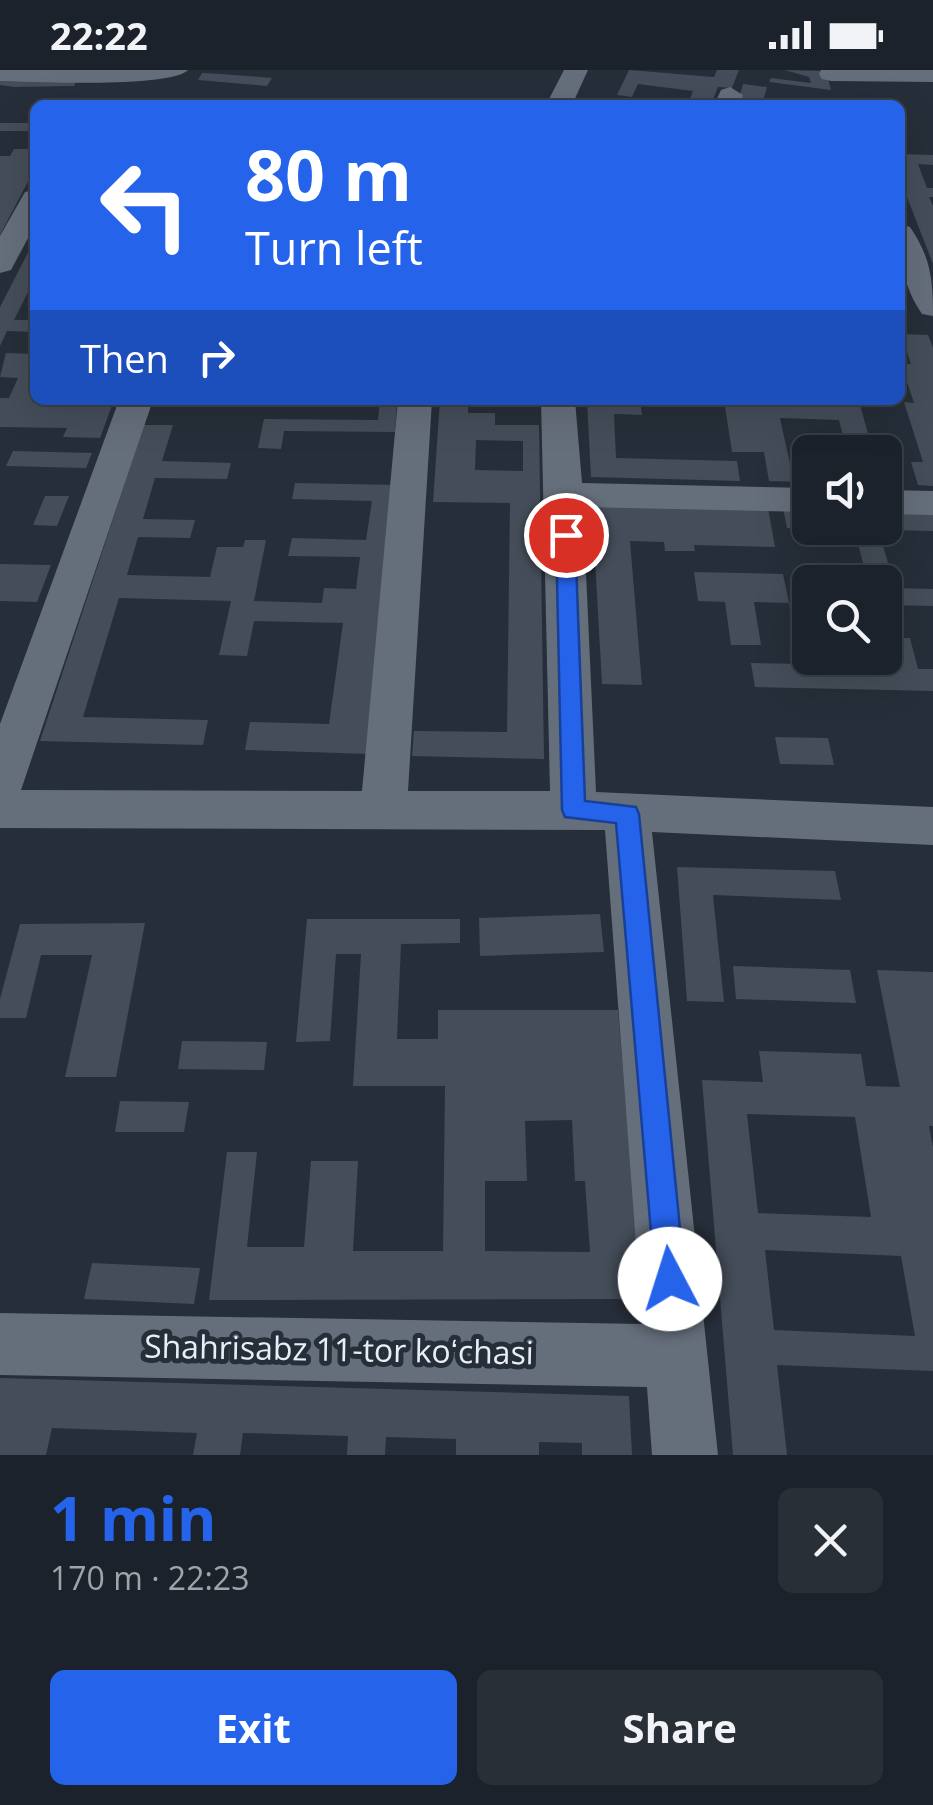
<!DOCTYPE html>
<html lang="en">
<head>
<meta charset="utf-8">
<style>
	:root { --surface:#1c222b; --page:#292f37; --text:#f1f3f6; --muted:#a0a4a9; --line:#3a3f47; --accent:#2563eb }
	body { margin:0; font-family:"Open Sans",sans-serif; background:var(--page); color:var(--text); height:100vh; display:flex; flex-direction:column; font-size:38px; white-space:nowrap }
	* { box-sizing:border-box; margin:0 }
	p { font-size:32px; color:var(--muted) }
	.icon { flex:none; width:55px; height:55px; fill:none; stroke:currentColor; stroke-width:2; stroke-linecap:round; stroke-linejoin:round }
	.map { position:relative; height:1385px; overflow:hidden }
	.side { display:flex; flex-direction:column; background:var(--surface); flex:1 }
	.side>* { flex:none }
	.guide { position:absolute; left:30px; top:30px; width:875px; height:305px; border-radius:15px; box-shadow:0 10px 40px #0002,0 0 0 2px var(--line); background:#2563eb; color:#fff; overflow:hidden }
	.buttons { position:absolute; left:792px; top:365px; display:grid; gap:20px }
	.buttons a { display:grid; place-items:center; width:110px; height:110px; border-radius:15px; background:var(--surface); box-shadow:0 10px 40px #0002,0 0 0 2px var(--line); font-size:50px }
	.pin { position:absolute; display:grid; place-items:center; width:85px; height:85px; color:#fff; margin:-42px; border:5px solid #fff; border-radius:50%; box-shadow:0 2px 10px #0007 }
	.me { position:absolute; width:110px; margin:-55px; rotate:355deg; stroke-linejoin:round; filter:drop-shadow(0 0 8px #0008) }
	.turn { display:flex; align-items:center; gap:35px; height:210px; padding:0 50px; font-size:45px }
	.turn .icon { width:130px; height:130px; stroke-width:2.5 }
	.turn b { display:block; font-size:70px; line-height:85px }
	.then { display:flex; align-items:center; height:95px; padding:0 50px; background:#0003; gap:20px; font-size:38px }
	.round { display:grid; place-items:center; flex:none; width:105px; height:105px; border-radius:15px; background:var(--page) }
	.head { display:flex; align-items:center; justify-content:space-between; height:170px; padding:0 50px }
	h1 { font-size:60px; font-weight:700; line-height:75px; color:var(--accent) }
	.cta { display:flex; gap:20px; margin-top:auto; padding:20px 50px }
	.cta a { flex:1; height:115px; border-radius:15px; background:var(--accent); color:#fff; font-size:40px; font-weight:700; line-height:115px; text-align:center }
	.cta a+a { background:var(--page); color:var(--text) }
	.status { display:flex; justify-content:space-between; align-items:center; height:70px; padding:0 50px; background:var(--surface); direction:ltr }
	.status svg { height:28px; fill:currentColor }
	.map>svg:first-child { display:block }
</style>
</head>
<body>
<div class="status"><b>22:22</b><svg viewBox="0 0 49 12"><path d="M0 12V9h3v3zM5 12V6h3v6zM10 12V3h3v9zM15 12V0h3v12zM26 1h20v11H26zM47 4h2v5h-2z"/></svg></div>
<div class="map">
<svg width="933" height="1385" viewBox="0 0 933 1385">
	<rect width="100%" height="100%" fill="#262e39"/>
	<g fill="#444d59" fill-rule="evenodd">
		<path d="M629,0L714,7L717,0H739L732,18L718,17L711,35H688L693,21L638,14L632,27L617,25Z"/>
		<path d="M785,0L826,1L831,20L769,12L771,8L811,13L809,7Z"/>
		<path d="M202,3L221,4L272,8L267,16L198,10Z"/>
		<path d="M0,8L77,9L74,16L15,17L0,15Z"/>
		<path d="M743,14L767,17L764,28L798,35H737Z"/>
		<rect x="0" y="53" width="35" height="8"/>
		<path d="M14,79H33L30,86L35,87V98L0,165V86H10Z"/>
		<path d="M900,84L933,85V95L918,94L927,118H933V127H929L933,136V194L900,109Z"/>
		<path d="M35,169V208L14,250H35V262L7,261L0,276V237Z"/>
		<path d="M900,264L928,265L933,278V416L918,415L911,392H923L904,332L914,333L901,294H911L905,276H900Z"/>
		<path d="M6,283L35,284V330L84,335L86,330H114L100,368L63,367L67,358L0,357V328H9L18,308L0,307Z"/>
		<path d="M380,330H397L395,362L284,361L281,379L258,378L264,349L378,350Z"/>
		<path d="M440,330H468V343H495V355H539L544,689L412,686L414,661L507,662L510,433L433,432ZM476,370L523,371V401L475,400Z"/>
		<path d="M587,330H640L642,345L614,344L616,388L737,391L740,411L591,407Z"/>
		<path d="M724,330L859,331L873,382H847L839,350L780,348L790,394H810V412L769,411L764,382H732Z"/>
		<path d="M144,355H173L162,391L231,393L227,409L155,408L143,449L195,450L190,468L138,467L127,505L210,507L217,477H243L245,470H266L254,531L322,533L324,518L356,519L360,487L288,486L292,468L366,470L372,431L292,429L295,413L399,415L370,684L245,680L250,652L329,654L343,553L254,551L247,586L219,585L231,531L119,528L83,647L208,650L203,675L40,671Z"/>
		<path d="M13,381L92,383L86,398L6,396Z"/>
		<path d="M45,426H69L57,456L33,455Z"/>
		<path d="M592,435L768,438L775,477L694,475L695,481H665L664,472L630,471L642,615L602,614Z"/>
		<path d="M783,438L810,439V459L787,458Z"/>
		<path d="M885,440L933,441V461L885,460Z"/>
		<path d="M854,458H878L895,518L933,519V536L885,535V512H868Z"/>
		<path d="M0,494L51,495L37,532L0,531Z"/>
		<path d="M694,502L783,504L789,533L754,532L761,575H731L725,532L698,531Z"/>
		<path d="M789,533L810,534V552L792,551Z"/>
		<path d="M886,536L895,568H910L918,599H933V621L755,617L751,593L869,595L867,588H885Z"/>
		<path d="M775,667L828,668L834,695L780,694Z"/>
		<path d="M677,797L835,801L841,830L713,825L724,932L687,931Z"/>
		<path d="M600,844L604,882L480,886L479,848Z"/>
		<path d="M307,849H460V873L401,874L397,969H438V940H618L642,1229L209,1230L227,1082H257L247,1177H304L311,1091H358L353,1181H443L445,1016H353L361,884H336L330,971L296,972ZM572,1050L575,1111H585L590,1182L485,1181V1111H527L525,1051Z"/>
		<path d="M145,853L116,1007H65L92,885H41L26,948H0V929L20,854Z"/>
		<path d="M733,896L850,900L856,933L736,929Z"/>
		<path d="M877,900L933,902V1056H929L933,1077V1301L777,1295L787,1385H733L702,1010L763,1012L759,981L861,984L866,1016L900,1017ZM747,1044L855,1047L871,1147L758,1143ZM765,1180L901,1186L915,1266L774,1260Z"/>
		<path d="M182,971L267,972L264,1000L178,999Z"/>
		<path d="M120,1031L189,1032L184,1062H115Z"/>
		<path d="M92,1193L200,1198L194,1234L84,1229Z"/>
		<path d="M0,1308L629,1326L632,1385H582V1373L539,1372V1385H456V1369L386,1367L385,1385H347L348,1366L243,1363L240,1385H193L197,1363L52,1358L46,1385H0Z"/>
	</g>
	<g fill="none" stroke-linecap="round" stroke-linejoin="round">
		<g fill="#656f7b" fill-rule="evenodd">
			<path d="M0,0H188C172,18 31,12 0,11Z"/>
			<path d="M564,0H588L572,35H546Z"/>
			<path d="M821,0H933V12L831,11L822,9L819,4Z"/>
			<path d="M730,17L743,25L740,35H714L721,20Z"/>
			<path d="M35,120V155L11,200L0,203V166L25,122Z"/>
			<path d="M900,154L910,157C931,188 933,210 933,246L922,244C902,215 900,188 900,154Z"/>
			<path d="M119,330H153L21,720L362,721L398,330H432L408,721H550L541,330H575L582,413L810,418V442L583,437L596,722L933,737V775L652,762L718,1385H652L647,1317L0,1305V1243L642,1254L605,760L0,758V654Z"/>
			<path d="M885,420L933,421V445L885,444Z"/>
		</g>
	</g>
	<path fill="#2563eb" stroke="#184099" stroke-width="2.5" d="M566,458L575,465L585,731L636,737L639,744L685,1209L681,1220L670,1224L659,1220L655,1209L616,753L565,747L562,740L556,465Z"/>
	<g text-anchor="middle" stroke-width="10" stroke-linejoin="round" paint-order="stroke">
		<g font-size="32" fill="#e8eef5" stroke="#262e39">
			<text transform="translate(339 1280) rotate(1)" y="11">Shahrisabz 11-tor koʻchasi</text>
		</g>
	</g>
</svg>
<div class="buttons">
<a><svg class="icon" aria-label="sound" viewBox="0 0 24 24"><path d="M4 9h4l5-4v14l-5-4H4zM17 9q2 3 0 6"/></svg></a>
<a><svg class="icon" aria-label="search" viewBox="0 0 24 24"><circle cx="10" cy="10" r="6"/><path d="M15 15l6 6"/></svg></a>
</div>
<div class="pin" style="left:566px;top:465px;background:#d93025"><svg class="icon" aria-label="arrive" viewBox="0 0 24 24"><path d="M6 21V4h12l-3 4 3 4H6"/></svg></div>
<svg class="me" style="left:670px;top:1209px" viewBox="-20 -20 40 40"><circle r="19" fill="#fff"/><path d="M0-13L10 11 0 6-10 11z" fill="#2563eb"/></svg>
<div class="guide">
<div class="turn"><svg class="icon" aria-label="left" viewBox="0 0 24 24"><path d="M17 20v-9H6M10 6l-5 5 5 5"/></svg><div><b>80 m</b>Turn left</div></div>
<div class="then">Then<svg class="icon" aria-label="right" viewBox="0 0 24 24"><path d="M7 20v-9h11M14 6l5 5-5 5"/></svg></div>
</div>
</div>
<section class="side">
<div class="head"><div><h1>1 min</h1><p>170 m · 22:23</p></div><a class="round"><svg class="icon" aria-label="close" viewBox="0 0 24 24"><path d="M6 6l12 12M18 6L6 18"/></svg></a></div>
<div class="cta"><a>Exit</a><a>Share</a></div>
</section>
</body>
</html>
